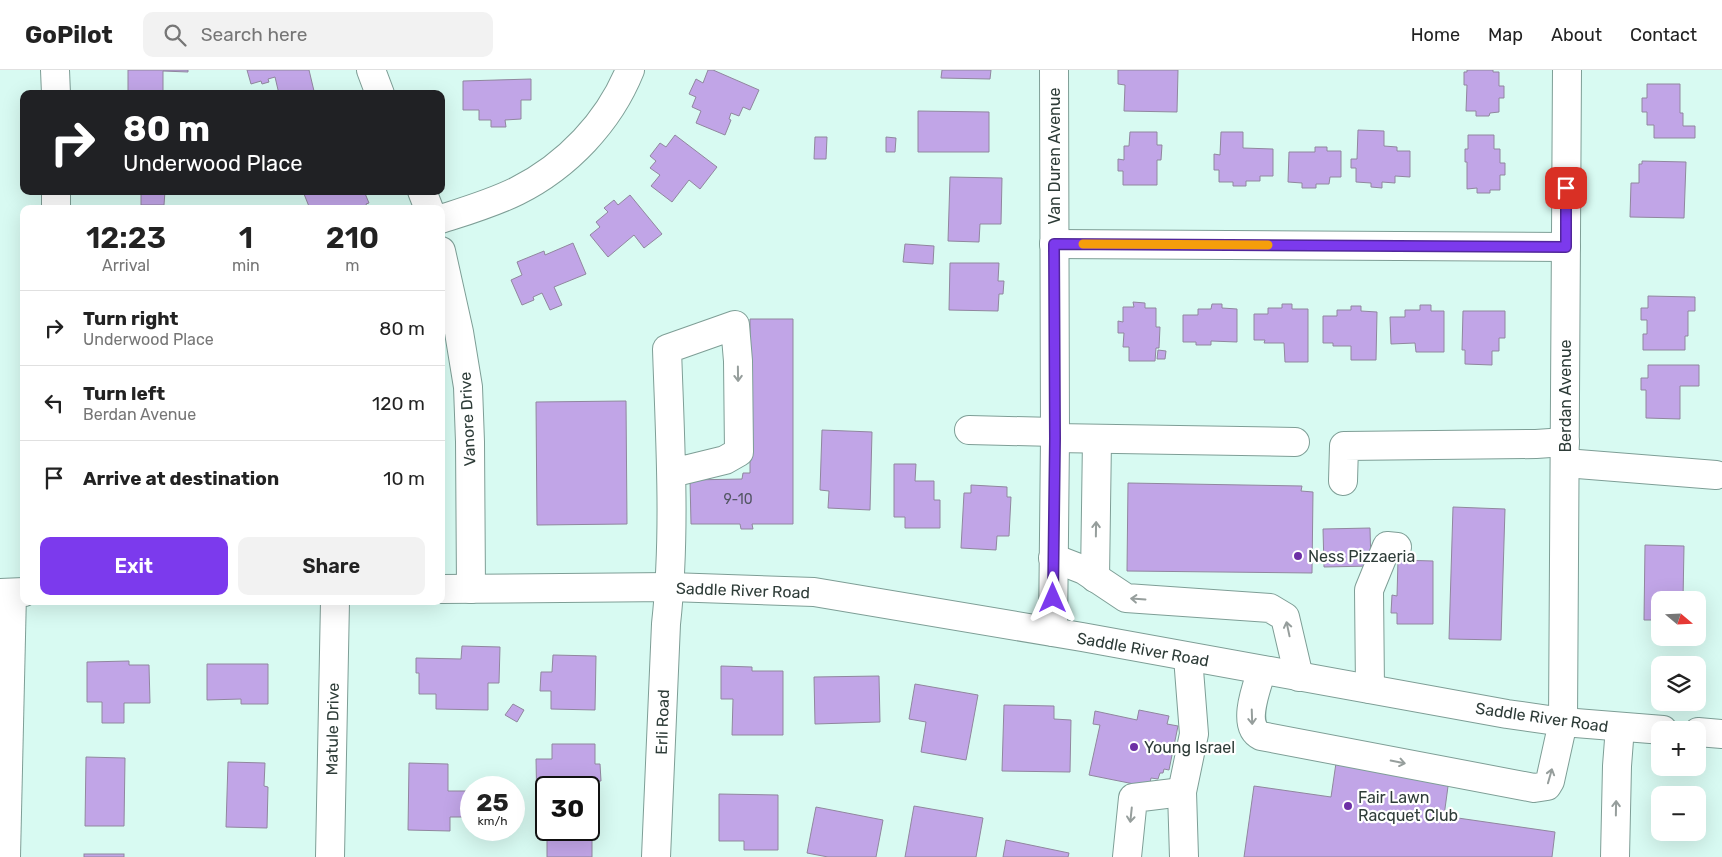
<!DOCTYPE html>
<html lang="en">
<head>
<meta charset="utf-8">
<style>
	:root { --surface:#fff; --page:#f2f2f2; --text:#222; --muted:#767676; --line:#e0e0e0; --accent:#7c3aed }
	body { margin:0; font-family:Rubik,sans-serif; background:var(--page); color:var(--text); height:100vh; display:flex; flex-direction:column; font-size:19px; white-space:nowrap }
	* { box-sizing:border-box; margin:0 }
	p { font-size:16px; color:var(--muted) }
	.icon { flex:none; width:28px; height:28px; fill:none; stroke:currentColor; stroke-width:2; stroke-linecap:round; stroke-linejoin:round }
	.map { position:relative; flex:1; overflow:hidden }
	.sheet { position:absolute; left:20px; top:135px; width:425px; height:400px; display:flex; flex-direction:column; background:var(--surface); border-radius:10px; box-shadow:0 5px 20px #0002 }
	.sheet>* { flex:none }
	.banner { position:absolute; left:20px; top:20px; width:425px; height:105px; border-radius:10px; box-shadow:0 5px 20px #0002; background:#202124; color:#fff; overflow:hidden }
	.needle { width:32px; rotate:109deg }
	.controls { position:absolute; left:1651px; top:521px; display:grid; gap:10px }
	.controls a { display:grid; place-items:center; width:55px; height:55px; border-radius:10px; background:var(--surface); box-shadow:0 5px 20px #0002; font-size:25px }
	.speed { position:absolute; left:460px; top:706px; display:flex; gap:10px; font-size:25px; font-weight:700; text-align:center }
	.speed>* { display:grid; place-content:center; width:65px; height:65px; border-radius:50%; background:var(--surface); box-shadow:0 5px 20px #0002; line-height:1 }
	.speed small { font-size:12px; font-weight:400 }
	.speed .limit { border:2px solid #111; border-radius:8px; background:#fff; color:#111 }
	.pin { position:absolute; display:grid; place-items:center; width:42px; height:42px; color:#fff; margin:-21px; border-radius:10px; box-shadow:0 2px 8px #0006 }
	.me { position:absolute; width:55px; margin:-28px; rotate:0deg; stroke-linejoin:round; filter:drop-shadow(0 0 4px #0008) }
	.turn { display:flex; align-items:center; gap:18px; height:105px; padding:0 20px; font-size:22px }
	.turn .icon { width:65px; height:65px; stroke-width:2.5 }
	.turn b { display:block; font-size:35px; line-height:42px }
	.eta { display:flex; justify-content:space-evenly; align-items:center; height:85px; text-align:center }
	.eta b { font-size:30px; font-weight:600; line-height:35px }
	.cta { display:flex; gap:10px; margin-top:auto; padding:10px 20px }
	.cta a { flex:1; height:58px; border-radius:10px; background:var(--accent); color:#fff; font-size:20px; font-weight:600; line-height:58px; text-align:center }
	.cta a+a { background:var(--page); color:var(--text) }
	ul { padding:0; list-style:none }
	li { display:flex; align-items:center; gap:15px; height:75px; padding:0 20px; border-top:1px solid var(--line) }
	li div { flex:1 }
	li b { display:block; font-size:19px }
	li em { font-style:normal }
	header { display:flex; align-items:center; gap:30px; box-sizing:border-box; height:70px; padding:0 25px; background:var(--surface); border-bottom:1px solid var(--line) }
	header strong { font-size:24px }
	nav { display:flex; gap:28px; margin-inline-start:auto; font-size:18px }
	.search { width:350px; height:45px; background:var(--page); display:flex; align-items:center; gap:12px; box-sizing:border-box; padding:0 18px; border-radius:10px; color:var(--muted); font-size:19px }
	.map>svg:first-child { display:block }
</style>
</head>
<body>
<header>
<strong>GoPilot</strong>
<div class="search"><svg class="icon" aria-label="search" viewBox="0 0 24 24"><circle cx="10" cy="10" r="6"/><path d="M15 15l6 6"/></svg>Search here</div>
<nav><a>Home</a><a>Map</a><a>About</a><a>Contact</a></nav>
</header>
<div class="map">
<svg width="1722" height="787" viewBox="0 0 1722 787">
	<rect width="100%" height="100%" fill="#d8faf2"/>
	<g fill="#c1a5e7" stroke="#90879e">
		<path d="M128,0H188V2L163,1V24H128Z"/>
		<path d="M247,0H309L314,21L305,24H279L275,7L268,9L269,12L262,14L261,11L251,14Z"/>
		<path d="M708,0H713L759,20L750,40L743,37L739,46L731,43L729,49L731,50L725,65L696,53L701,41L692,37L696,27L689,24L696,9L703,13Z"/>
		<path d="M942,0H991L990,9L941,8Z"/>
		<path d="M1118,0H1178L1177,42L1124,41L1125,15L1118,14Z"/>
		<path d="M1467,0H1493V2H1499V16H1504V28H1499V42L1490,43L1489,46H1476V41H1466L1467,15H1464V2H1467Z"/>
		<path d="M531,9V30H521V49L505,50L506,57H491V50H479V40H463V11Z"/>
		<path d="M1647,14H1680V43H1683V56H1695V68H1654V55H1647V42H1642V28H1647Z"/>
		<path d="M918,41L989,42V82H918Z"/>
		<path d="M1358,60L1384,61V76L1397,77V81H1410V107L1395,106V113L1382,112V118L1371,117V113L1356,112V98H1351V89H1357Z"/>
		<path d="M1130,62H1157V75H1162L1161,90H1157V115H1123V101H1118V89L1124,90V76H1129Z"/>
		<path d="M1221,62H1243V78L1273,79V106H1260V111H1246V116H1233V112H1219V100H1214V84L1220,85Z"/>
		<path d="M675,65L717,97L700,119L689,110L672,132L651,116L660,105L650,98L656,91L650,86L660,73L666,77Z"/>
		<path d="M1468,65H1494V79H1500V93H1505V105H1500V120H1490V123H1477V118L1467,119V92H1465V79H1468Z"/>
		<path d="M815,67H827L826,89H814Z"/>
		<path d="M886,67L896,68L895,82H886Z"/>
		<path d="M1315,77H1327V81H1341V107H1330L1329,114H1316V118H1302V113L1288,112L1289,82H1315Z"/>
		<path d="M1642,91L1686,92L1684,148L1630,147L1631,113H1639V94H1642Z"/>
		<path d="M950,107L1002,108L1001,154H980L979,172L948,171Z"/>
		<path d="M123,121H165L164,135H141V122Z"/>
		<path d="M311,121H364L369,133L366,134L368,139H310L304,124Z"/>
		<path d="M630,125L662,164L644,178L634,165L608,187L590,165L600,157L596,152L608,142L604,138L614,130L618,135Z"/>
		<path d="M573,173L586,204L554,217L562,235L550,240L542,223L533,227L534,230L522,235L511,210L522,205L517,192L544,181L545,185Z"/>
		<path d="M905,174L934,176L933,194L903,192Z"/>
		<path d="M950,193H999L998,211H1004L1003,224H999L998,241L949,240Z"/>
		<path d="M1648,226L1695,227V241H1688V266H1685V280H1643V264H1647V250H1641V238H1648Z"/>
		<path d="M1133,232L1145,233V238H1156V257H1160L1159,278H1156L1155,291H1129V277H1123L1124,263H1118V251L1123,252V237H1134Z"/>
		<path d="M1212,234H1222V238L1237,239V272L1211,271V275H1196V272H1183V245H1198V239H1211Z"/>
		<path d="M1282,234H1292V239H1308V292H1285L1284,273H1264L1265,270H1254V244H1268V238H1282Z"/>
		<path d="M1420,235H1431V241H1444V282H1416L1415,273L1391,274L1390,247H1405V240H1420Z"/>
		<path d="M1351,236H1361V241L1377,242L1376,290H1351V276H1333V273H1323V246H1337V240H1351Z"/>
		<path d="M1463,241H1505V268H1499V281H1492V295L1465,294V280H1462Z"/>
		<path d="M750,249H793V454H752L753,459H741L740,454H691L690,410L742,409L743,403H750Z"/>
		<path d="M1158,280L1166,281L1165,289H1157Z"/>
		<path d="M1648,295H1699V316H1680V349L1646,348V320H1641V308H1648Z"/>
		<path d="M626,331L627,454L537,455L536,332Z"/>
		<path d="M822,360L872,362L870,440L828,438L829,421L820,420Z"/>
		<path d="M894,394H916L915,411H934V430H940V458H905V447H894Z"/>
		<path d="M1128,413L1302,416L1301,421L1313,422L1312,503L1127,501Z"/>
		<path d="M971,415L1007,417V427H1011L1009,466H997L996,480L961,478L964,423H971Z"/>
		<path d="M1453,437L1505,439L1501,570L1449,569Z"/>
		<path d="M1370,458L1371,496L1324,497L1323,459Z"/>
		<path d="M1645,475L1684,476L1683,530H1660V550H1644Z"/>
		<path d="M1398,490L1433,491V554H1397V543H1391L1392,525L1397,526Z"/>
		<path d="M462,576L500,577L499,613H488V640L436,639V624H419V603H416V588L461,589Z"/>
		<path d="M553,585L596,586L595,640L551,639V621H540L541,602H552Z"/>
		<path d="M129,591V595H149L150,633H124V653H102V632H87V592Z"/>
		<path d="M207,594H268V634H241V629L207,630Z"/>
		<path d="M721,596L752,597V601H783V665H732L733,629H721Z"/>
		<path d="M879,606L880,652L815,654L814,607Z"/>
		<path d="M915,614L978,625L966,690L921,682L926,652L909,649Z"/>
		<path d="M513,634L524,640L517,652L505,645Z"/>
		<path d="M1004,635L1054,636V649L1071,650L1070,702L1002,701Z"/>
		<path d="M1139,640L1169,646L1167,654L1178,656L1169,700L1164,699L1163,703H1160L1158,709L1151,708L1149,717L1089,705L1100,655L1093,654L1095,641L1137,650Z"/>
		<path d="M552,674H595V694H600L601,711H594V740H589V718H546V741H537L536,689H552Z"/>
		<path d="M86,687L125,688L124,756H85Z"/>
		<path d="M228,692L265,693L264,716L268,717L267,758L226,757Z"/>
		<path d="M409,693L448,694V721H467V747H450V761L408,760Z"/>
		<path d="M1336,693L1449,709L1444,746L1555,762L1552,787H1244L1254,716L1331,727Z"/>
		<path d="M719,724L778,725V780H744V771H719Z"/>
		<path d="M914,736L983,748L976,787H905Z"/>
		<path d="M816,737L883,750L876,787H828L807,783Z"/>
		<rect x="547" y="769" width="45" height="18"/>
		<path d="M1006,770L1069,783L1068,787H1003Z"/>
		<rect x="84" y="784" width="40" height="3"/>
	</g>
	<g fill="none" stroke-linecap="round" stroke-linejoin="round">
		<defs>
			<g id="minor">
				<path d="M55,0L56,24"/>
				<path d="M371,0L380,24"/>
				<path d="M56,121V139"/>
				<path d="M422,121L429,139"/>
				<path d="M441,149C466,141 493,133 517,121C567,96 609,52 630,0"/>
				<path d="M1054,174L1566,177"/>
				<path d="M441,181L459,262L468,317L470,372L471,519"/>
				<path d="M969,360L1055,362"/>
				<path d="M1055,368L1295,372"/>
				<path d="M1565,393L1716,405"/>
				<path d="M1343,411L1344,376L1536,374L1565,372"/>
				<path d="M1053,488L1084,500L1126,528L1270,538L1285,547L1299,607"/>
				<path d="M1095,508L1097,369"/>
				<path d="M1053,562L1055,368L1054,0"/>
				<path d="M1262,600C1257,616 1241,656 1261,666L1534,718L1547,716L1550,711L1563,652L1567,0"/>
				<path d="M1370,619L1369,520L1387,476L1397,477"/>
				<path d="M6,787L12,523"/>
				<path d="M330,787L335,531"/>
				<path d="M656,787L666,554C676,463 670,370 667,279L735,255L738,291L739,382L725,390L672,403"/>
				<path d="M1127,787L1133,728L1182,722"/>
				<path d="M1184,787L1182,722L1194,664L1188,587"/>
				<path d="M1615,787L1617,696L1620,657"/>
			</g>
			<g id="major">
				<path d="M441,519L670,517L814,522L1082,567L1507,644L1563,652L1663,660"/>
				<path d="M0,523L24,522"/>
				<path d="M1698,662L1722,664"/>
			</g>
		</defs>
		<use href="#minor" stroke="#7e9e96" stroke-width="30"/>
		<use href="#major" stroke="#7e9e96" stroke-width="30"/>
		<use href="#minor" stroke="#fff" stroke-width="28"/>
		<use href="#major" stroke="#fff" stroke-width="28"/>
	</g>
	<defs><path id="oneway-shaft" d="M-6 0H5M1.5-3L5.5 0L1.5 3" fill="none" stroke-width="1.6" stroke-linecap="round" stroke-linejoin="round" transform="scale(1.25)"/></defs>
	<g stroke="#969e9c">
		<use href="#oneway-shaft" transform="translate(738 304) rotate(89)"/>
		<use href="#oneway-shaft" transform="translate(1096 459) rotate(-89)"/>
		<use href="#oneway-shaft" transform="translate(1138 529) rotate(-176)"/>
		<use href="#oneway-shaft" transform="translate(1288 559) rotate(-102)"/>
		<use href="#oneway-shaft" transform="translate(1252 647) rotate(88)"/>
		<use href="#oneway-shaft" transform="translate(1398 692) rotate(11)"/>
		<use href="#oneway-shaft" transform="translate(1550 706) rotate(-74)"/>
		<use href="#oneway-shaft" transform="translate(1616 738) rotate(-89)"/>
		<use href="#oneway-shaft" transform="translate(1131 745) rotate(96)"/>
	</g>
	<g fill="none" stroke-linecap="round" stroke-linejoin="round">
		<defs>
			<path id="route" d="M1053,528L1055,368L1054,174L1566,177V118"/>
		</defs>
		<use href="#route" stroke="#51269a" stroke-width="12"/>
		<use href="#route" stroke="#7c3aed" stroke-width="9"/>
		<path stroke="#f59e0b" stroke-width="9" d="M1083,174L1268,175"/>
	</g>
	<g fill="#6d2fa5" stroke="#fff" stroke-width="2">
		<circle cx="1298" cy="486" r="5"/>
		<circle cx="1134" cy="677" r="5"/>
		<circle cx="1348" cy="736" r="5"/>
	</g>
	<g text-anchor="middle" stroke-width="4.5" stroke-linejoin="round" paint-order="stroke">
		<g font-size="14" fill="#535664">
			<text x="738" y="434">9-10</text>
		</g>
		<g font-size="16" fill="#2e3c38" stroke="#fff">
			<text transform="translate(1054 86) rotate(-90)" y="6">Van Duren Avenue</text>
			<text transform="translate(1565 326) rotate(-90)" y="6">Berdan Avenue</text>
			<text transform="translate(467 349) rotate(-93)" y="6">Vanore Drive</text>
			<text transform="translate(743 520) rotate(2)" y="6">Saddle River Road</text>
			<text transform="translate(1143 579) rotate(10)" y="6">Saddle River Road</text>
			<text transform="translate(1542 647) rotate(8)" y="6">Saddle River Road</text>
			<text transform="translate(662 652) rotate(-88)" y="6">Erli Road</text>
			<text transform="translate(332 659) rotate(-89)" y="6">Matule Drive</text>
		</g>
		<g font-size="16" fill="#2e3c38" stroke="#fff" text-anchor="start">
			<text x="1308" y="492">Ness Pizzaeria</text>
			<text x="1144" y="683">Young Israel</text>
			<text x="1358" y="733">Fair Lawn<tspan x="1358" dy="18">Racquet Club</tspan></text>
		</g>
	</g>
</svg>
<div class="controls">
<a><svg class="needle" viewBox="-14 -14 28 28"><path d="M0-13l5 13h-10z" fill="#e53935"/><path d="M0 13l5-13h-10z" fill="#767676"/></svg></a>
<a><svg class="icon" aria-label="layers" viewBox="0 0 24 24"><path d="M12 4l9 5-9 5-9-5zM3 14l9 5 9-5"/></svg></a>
<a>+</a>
<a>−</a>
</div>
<div class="speed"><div>25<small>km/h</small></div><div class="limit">30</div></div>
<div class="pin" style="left:1566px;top:118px;background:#d93025"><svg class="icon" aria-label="arrive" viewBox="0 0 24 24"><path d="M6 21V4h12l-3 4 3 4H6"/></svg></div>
<svg class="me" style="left:1053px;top:528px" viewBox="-20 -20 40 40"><path d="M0-17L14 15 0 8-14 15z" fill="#7c3aed" stroke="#fff" stroke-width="4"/></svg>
<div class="banner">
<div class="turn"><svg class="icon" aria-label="right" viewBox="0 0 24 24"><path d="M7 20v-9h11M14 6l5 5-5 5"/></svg><div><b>80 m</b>Underwood Place</div></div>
</div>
<section class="sheet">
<div class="eta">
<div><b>12:23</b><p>Arrival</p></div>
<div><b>1</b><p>min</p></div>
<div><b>210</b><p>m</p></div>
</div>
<ul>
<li><svg class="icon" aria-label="right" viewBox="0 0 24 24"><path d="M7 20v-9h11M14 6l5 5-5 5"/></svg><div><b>Turn right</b><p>Underwood Place</p></div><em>80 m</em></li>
<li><svg class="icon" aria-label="left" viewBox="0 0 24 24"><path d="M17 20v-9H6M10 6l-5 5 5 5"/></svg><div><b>Turn left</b><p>Berdan Avenue</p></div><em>120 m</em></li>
<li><svg class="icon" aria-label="arrive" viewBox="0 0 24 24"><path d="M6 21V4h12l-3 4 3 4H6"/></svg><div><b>Arrive at destination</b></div><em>10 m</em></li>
</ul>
<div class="cta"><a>Exit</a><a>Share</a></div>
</section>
</div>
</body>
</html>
